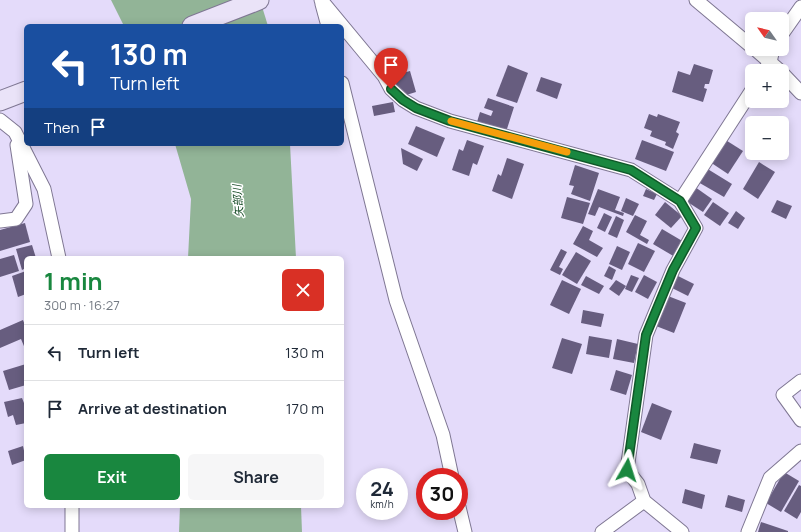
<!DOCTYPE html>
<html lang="en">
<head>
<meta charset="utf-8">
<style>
	:root { --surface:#fff; --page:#f6f6f7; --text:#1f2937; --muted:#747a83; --line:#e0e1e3; --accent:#19873f }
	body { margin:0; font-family:Manrope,"Noto Sans JP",sans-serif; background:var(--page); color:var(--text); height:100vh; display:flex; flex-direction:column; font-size:15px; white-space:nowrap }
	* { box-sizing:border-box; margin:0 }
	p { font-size:13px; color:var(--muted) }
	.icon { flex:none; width:22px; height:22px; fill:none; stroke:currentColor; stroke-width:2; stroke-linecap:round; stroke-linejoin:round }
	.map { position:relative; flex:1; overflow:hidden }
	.drawer { position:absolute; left:24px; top:256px; width:320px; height:252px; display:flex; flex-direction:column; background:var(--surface); border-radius:6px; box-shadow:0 2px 10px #0003 }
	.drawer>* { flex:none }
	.hud { position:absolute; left:24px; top:24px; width:320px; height:122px; border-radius:6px; box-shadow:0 2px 10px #0003; background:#1a4fa0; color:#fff; overflow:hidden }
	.needle { width:26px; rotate:304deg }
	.fabs { position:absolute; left:745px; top:12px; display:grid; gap:8px }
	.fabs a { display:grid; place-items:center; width:44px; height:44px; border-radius:6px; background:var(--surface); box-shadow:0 2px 10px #0003; font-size:20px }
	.speed { position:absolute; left:356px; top:468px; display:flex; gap:8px; font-size:20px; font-weight:700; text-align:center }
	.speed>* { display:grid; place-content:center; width:52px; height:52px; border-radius:50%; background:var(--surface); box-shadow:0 2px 10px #0003; line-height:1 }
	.speed small { font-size:10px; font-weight:400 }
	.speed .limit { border:6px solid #d22; background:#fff; color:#111 }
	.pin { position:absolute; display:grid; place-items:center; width:34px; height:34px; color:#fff; margin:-41px -17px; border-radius:50% 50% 50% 0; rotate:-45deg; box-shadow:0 0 4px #0007 }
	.pin .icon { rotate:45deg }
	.me { position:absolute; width:44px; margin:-22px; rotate:6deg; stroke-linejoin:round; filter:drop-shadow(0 0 3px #0008) }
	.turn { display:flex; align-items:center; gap:14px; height:84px; padding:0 20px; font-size:18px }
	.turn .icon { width:52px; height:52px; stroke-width:2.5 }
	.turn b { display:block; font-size:28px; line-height:34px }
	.then { display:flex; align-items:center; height:38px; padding:0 20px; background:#0003; gap:8px; font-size:15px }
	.round { display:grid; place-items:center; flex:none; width:42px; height:42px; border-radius:6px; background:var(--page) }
	.summary { display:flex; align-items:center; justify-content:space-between; height:68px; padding:0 20px }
	h1 { font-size:24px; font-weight:700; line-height:30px; color:var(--accent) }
	.primary-button { display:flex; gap:8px; margin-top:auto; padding:8px 20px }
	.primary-button a { flex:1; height:46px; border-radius:6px; background:var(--accent); color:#fff; font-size:16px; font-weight:700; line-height:46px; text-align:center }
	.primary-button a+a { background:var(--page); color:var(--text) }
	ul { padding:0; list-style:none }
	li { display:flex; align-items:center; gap:12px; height:56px; padding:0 20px; border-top:1px solid var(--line) }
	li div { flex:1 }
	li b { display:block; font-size:15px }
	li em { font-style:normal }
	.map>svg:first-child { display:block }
</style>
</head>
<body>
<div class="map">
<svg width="801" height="532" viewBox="0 0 801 532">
	<rect width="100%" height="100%" fill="#e4dbfa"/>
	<g fill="#92b497">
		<path d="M111,0H260L268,26H124Z"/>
		<path d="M175,144H290L296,258H188L191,199Z"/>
		<path d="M180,506H301L302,532H179Z"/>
	</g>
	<g fill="#675d7f">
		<path d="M402,55L405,65L389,70L386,60Z"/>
		<path d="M694,64L713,70L709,84H705L704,88L707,89L703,102L672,92L678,71L690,75Z"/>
		<path d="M508,65L528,73L517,103L496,96Z"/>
		<path d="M410,71L416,92L403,96L389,77Z"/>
		<path d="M541,77L562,84L557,99L536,91Z"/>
		<path d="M488,98L514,107L506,132L477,122L480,112L491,116L493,111L484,108Z"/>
		<path d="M393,102L395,112L374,116L372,106Z"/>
		<path d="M649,114L657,117L658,114L680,122L676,132L679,134L673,149L665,145L666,142L650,136L652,131L644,128Z"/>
		<path d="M416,126L445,138L437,157L408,144Z"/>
		<path d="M724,139L743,151L728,174L710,162Z"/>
		<path d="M467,140L484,146L477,165L473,163L469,176L452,170L459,149L463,151Z"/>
		<path d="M642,140L674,152L666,171L635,159Z"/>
		<path d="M401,148L423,159L417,171L403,164Z"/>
		<path d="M507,158L524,164L512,199L492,191L498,174L501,176Z"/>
		<path d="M759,162L775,172L758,199L743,189Z"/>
		<path d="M575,165L599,173L590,201L571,194L574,186L569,185Z"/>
		<path d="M706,168L732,184L724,197L698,182Z"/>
		<path d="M695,187L712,199L703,212L686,201Z"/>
		<path d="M598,189L620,197L615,210L624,213L623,216L599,207L595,216L588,214Z"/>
		<path d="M646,189L657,194L654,200L643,196Z"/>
		<path d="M567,197L590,203L583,224L561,218Z"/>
		<path d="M626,198L639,204L633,216L621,211Z"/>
		<path d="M777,200L792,206L786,219L771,212Z"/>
		<path d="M665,202L682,216L671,228L655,215Z"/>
		<path d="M713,202L729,213L720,226L704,215Z"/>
		<path d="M736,211L745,218L738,229L728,223Z"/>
		<path d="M604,213L612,217L605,232L597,228Z"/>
		<path d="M635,215L647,221L640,235L649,240L647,244L626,232Z"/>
		<path d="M616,216L624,220L617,238L608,234Z"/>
		<path d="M25,223L30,242L0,251V230Z"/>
		<path d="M583,226L593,231L589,240L603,248L597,257L573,244Z"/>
		<path d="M662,229L684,242L675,257L653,244Z"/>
		<path d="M638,243L655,251L644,272L628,264Z"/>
		<path d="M32,245L36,258H26V268L22,270L16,249Z"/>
		<path d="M617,246L630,252L622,270L609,264Z"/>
		<path d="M561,249L567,252L559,267L563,269L560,275L550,270Z"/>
		<path d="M576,252L591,261L577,284L562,275Z"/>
		<path d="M14,255L19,271L0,277V259Z"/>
		<path d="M609,266L616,270L612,280L604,276Z"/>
		<path d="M26,271V294L18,297L12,276Z"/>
		<path d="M631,275L639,278L632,292L625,289Z"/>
		<path d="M644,275L657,282L648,299L635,292Z"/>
		<path d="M586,276L604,286L599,294L581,285Z"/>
		<path d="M678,276L694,284L688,296L672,288Z"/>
		<path d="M562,280L581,289L569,314L550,305Z"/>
		<path d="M616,280L626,286L619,296L609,289Z"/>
		<path d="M668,296L686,303L674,333L656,326Z"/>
		<path d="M583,310L604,314L601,327L581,323Z"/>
		<path d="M23,320L26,328V351L21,339L0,348V330Z"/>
		<path d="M589,336L612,340L609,358L586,354Z"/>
		<path d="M562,338L582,344L572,374L552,368Z"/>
		<path d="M617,339L638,344L634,363L613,359Z"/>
		<path d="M26,364V385L9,390L3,371Z"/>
		<path d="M616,370L632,375L626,395L610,390Z"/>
		<path d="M22,398L24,403L26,402V423L16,425L13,415L8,417L4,402Z"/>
		<path d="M652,403L672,411L661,440L641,432Z"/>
		<path d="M694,443L721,450L717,464L690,458Z"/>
		<path d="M23,446L26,460L12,465L8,451Z"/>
		<path d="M784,472L799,481L781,512L766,503Z"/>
		<path d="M799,485L801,486V512L797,519L784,511Z"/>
		<path d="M685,489L705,495L702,509L682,503Z"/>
		<path d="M728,495L745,500L742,512L725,507Z"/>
		<path d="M761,522L788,531V532H758Z"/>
	</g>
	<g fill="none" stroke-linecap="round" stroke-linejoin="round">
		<defs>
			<g id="minor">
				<path d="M321,0L384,76L391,89L403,100L416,108L450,121L631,170L680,201L696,228L673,270L646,335L627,470L638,484L644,501L682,532"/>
				<path d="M696,0L752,47"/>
				<path d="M322,4L328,26"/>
				<path d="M782,34L801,7"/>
				<path d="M755,49L780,71"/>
				<path d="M764,71L770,62L773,49"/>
				<path d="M782,73L801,93"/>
				<path d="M342,83L396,300L443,435L452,477"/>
				<path d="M0,120L15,132L44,189L59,258"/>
				<path d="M680,201L752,90"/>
				<path d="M0,221L16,219L26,204L17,145"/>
				<path d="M801,381L783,395L801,420"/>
				<path d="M72,506V532"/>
				<path d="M459,507L465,532"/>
				<path d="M602,532L644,501"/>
				<path d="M748,532L770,478L801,451"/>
			</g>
			<g id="secondary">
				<path d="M192,26L259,0"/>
				<path d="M0,101L26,91"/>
			</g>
		</defs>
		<use href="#minor" stroke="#7f7793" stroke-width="15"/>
		<use href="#secondary" stroke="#7f7793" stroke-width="21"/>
		<use href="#minor" stroke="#fff" stroke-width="13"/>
		<use href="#secondary" stroke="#eae3f8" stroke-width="19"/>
	</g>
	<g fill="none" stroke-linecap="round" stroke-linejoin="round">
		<defs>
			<path id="route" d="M391,89L403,100L416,108L450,121L631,170L680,201L696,228L673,270L646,335L627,470"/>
		</defs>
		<use href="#route" stroke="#105829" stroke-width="10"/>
		<use href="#route" stroke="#19873f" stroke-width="7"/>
		<path stroke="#f59e0b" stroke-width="7" d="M451,121L567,152"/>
	</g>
	<g text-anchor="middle" stroke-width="3" stroke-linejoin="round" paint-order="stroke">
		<g font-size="11" font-style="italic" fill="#124822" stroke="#fff">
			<text transform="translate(238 201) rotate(-94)" y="4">矢部川</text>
		</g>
	</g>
</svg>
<div class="fabs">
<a><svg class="needle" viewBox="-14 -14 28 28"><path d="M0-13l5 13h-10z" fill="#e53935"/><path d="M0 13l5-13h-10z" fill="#747a83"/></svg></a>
<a>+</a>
<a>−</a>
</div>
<div class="speed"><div>24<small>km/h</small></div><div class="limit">30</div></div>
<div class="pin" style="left:391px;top:89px;background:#d93025"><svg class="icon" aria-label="arrive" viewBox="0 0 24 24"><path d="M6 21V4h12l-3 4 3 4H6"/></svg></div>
<svg class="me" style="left:627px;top:470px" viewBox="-20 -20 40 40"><path d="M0-17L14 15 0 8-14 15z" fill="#19873f" stroke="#fff" stroke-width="4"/></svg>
<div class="hud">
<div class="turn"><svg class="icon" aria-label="left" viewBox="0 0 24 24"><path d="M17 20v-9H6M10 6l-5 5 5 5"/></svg><div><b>130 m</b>Turn left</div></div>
<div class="then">Then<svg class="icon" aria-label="arrive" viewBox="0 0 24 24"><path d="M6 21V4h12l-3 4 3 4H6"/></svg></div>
</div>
<section class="drawer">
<div class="summary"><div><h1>1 min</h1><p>300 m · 16:27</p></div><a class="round" style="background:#d93025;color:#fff"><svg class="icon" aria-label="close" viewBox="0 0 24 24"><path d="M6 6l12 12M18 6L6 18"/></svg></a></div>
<ul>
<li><svg class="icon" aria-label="left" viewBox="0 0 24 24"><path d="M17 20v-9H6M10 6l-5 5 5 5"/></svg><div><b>Turn left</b></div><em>130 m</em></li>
<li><svg class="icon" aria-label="arrive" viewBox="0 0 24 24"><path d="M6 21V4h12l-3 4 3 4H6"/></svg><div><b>Arrive at destination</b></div><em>170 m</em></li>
</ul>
<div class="primary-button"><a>Exit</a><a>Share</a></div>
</section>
</div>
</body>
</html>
